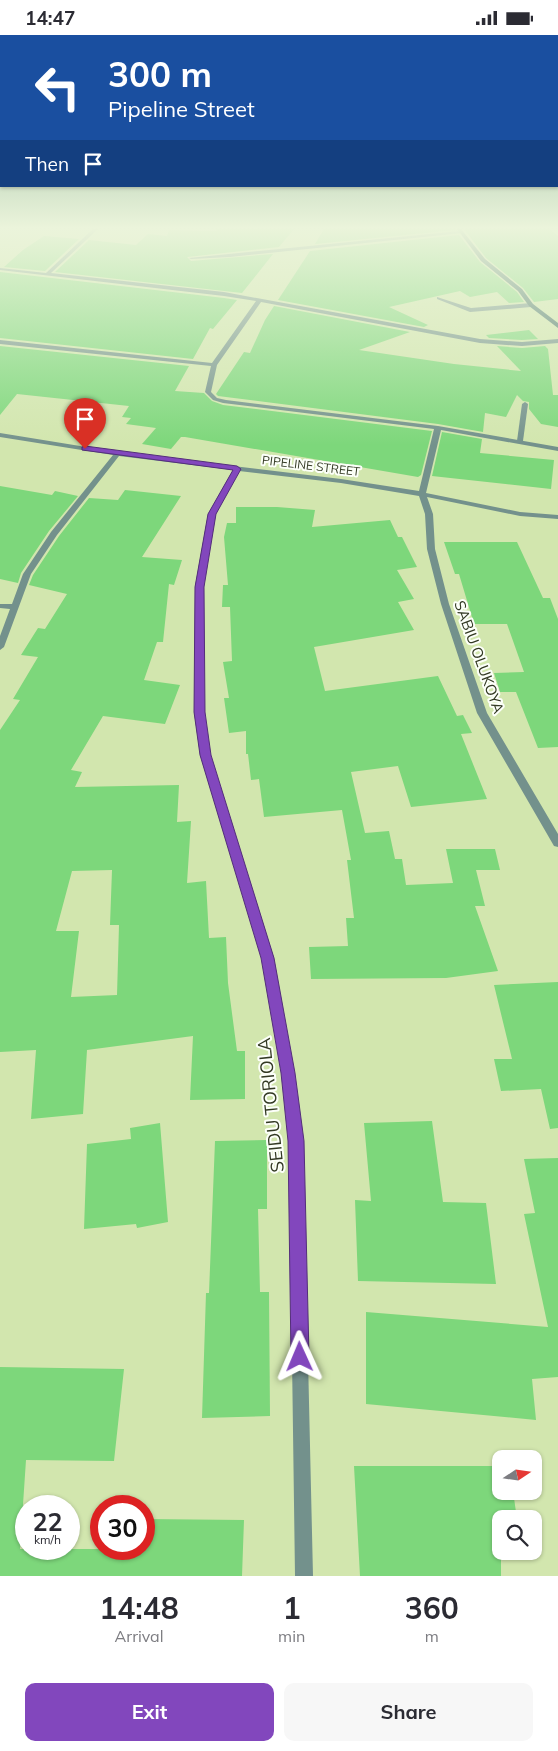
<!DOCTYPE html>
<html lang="en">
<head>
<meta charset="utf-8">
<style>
	:root { --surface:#fff; --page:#f7f7f7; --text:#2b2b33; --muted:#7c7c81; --accent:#8247bd }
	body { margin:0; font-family:Mulish,sans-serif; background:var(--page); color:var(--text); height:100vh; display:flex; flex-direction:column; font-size:19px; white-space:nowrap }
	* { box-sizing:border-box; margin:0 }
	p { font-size:16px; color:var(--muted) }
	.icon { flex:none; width:28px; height:28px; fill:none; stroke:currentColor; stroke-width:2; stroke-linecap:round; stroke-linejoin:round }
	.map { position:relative; height:1541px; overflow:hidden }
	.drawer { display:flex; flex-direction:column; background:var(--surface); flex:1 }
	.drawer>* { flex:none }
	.top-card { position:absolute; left:0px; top:0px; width:559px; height:152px; box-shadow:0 1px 4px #0004; background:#1a4fa0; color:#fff; overflow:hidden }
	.needle { width:32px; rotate:77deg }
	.controls { position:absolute; left:492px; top:1415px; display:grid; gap:10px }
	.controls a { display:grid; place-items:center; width:50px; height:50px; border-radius:10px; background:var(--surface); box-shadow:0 1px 4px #0004; font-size:25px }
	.speed { position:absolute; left:15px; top:1460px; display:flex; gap:10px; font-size:25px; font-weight:700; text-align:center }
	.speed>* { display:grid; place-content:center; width:65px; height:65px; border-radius:50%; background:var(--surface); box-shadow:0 1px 4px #0004; line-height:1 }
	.speed small { font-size:12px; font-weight:400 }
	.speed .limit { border:8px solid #d22; background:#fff; color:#111 }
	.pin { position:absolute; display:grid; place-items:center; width:42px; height:42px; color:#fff; margin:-51px -21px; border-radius:50% 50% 50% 0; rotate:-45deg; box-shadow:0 0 5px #0007 }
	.pin .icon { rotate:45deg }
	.me { position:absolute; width:55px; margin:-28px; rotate:359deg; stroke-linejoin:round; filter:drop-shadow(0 0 4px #0008) }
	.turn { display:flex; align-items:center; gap:18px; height:105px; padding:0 25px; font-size:22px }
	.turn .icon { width:65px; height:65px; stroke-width:2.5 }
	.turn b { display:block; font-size:35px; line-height:42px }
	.then { display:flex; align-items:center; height:48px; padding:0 25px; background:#0003; gap:10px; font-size:19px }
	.eta { display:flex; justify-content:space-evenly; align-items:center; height:85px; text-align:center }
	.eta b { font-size:30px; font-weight:700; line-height:35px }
	.button { display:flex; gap:10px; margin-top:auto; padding:10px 25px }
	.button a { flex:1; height:58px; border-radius:10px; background:var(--accent); color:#fff; font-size:20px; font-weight:700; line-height:58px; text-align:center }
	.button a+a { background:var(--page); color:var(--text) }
	.status { display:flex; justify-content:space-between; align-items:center; height:35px; padding:0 25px; background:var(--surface); direction:ltr }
	.status svg { height:14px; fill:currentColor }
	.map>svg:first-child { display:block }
</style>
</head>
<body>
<div class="status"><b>14:47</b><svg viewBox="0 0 49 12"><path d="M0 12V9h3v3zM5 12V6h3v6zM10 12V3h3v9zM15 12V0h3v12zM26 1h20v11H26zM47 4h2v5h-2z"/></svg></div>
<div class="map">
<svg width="558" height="1541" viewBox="0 0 558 1541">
	<rect width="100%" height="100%" fill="#d2e6ae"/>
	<g fill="#7dd77b" fill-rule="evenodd">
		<path d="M216,194H294L279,212L187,222L191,226L273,219L242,258L55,237L89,205L136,210L148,199L167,201L169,195L217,196Z"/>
		<path d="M324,194H455V195L315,209Z"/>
		<path d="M464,194H550L558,201V264L534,267L523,253L486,223Z"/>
		<path d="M459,200L480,227L517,257L524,267L509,268L497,257L470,262L460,256L389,272L428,290L424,292L278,265L310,216Z"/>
		<path d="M44,201L79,204L45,236L4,232L23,215Z"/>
		<path d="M0,237L224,263L237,265L213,294L210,293L193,324L0,303Z"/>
		<path d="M274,271L410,297L359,315L454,329L521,336L497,311L522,313L545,311L548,314L553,360H558V392L541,389L529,374V367L523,366L517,360L506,382L485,378L483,397L438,389L218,361L216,359L244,317L250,318L265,285Z"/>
		<path d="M529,295L538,304L522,305L489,303L486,300Z"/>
		<path d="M0,311L189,331L175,356L204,358L212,366L223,370L432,396L421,440L418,442L185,402H181L171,414L142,409L156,393L126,389L131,383L122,382L129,371L17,359L0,380Z"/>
		<path d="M442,397L482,404L480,418L554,425L551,454L432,441Z"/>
		<path d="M0,451L52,460L55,456L78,461L49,496L21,538L18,548L0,544Z"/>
		<path d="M125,455L181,461L142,522L182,525L174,550L169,549L163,607H157L144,645L180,650L165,689L103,681L71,735L82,737L75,752L179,750L177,787L191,786L187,848L206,846L209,903L226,902L228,948L237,1016H245V1064L190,1065L193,1001L87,1015L83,1079L31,1084L36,1015L0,1017V695L20,665L13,664L38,622L21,620L38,593L45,594L67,559L29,550L33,540L59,501L89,463L118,465ZM112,835L110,890H119L117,960L71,962L79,896H56L72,836Z"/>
		<path d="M236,472H277L315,475L312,492L390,485L398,502H402L417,532L397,535L414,564L398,567L414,595L314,612L325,656L438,641L457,681L463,680L472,698L461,699L487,764L411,772L398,731L351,737L365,798L389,796L395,824H402L406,850L453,848L446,814H495L500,835H476L485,871H475L498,936L446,943L311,944L309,912L348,911L346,883H354L347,825H351L342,775L264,782L259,744L251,745L248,719H246V696L229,698L224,663H229L223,627L232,626L230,572H222L223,550H228L224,502L227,488H236Z"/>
		<path d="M444,507H517L543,563H550L558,584V712L538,713L516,657H500L494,638L524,637L507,589H474L459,539H455Z"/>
		<path d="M558,947V1093L550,1094L541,1054L501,1056L494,1024H512L494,950Z"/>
		<path d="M432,1086L443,1167L486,1168L496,1249L358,1246L355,1165L371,1166L364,1088Z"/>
		<path d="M160,1088L168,1187L137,1193L136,1189L84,1194L87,1109L131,1104L130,1093Z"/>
		<path d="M267,1105V1174H258L260,1257H269L270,1381L202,1383L206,1258H209L215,1106Z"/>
		<path d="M558,1123V1342L532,1344L536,1385L366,1369V1277L548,1292L524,1179L535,1178L524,1124Z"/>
		<path d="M0,1332L124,1334L114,1426L26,1425L20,1514H144V1484L244,1485L242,1541H0Z"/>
		<path d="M354,1431H501V1456H513L517,1484H501V1541H360Z"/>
	</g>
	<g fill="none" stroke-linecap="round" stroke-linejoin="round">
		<g fill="#73918c" fill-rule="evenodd">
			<path d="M437,262L471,273L531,268L534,270L531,272L470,277L437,264Z"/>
			<path d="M525,367L528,369L523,406L520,408L517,406L522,369Z"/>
		</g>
		<g fill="#73918c" fill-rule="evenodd">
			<path d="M93,194H98L51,238L224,257L480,304L522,307L558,304V308L522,311L480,308L261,267L217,330L211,357L217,363L226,365L438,391L558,412V416L441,395L426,458L520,477L558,480V484L520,481L427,462L433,479L435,514L449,569L487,678L558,799V812L554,811L477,678L441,569L427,514L425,479L419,461L341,448L239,436L216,479L203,551L204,677L210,720L274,923L294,1038L303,1106L313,1541H295L289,1106L282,1038L262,923L200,720L194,677L195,551L208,479L233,435L119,421L57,500L31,539L4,612L0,615V601L10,574L0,573V569H12L23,539L51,497L113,420L0,402V398L117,417L341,444L419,456L434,394L223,368L213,365L205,357L211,331L0,309V305L212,328L256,266L224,261L0,235V233L46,238Z"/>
			<path d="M460,196L462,198L230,222L191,224L189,223Z"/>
		</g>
		<path fill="#3f6c66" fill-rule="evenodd" d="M457,194H461L485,224L522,254L533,269L558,288V293L529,271L518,256L481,226Z"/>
	</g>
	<linearGradient id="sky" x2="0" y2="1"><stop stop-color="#7aa88d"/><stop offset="0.47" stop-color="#ebf4db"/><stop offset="1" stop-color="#ebf4db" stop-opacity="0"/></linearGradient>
	<rect width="558" height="410" fill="url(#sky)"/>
	<path fill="#8247bd" stroke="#542e7b" d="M85,411L237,431L241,434L216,479L204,552L205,677L211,720L274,923L295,1038L304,1106L309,1322L306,1328L300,1330L294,1328L291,1322L288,1106L281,1038L261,923L200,720L194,677L195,552L208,479L233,435L82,415V412Z"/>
	<g text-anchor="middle" stroke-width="4" stroke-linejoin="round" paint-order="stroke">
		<g font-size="12" fill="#323923" stroke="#fcfff9">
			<text transform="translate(311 431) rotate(7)" y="4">PIPELINE STREET</text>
		</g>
		<g font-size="15" fill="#323923" stroke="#fcfff9">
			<text transform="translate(479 622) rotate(70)" y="5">SABIU OLUKOYA</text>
		</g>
		<g font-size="18" fill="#323923" stroke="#fcfff9">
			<text transform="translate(271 1070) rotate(-96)" y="6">SEIDU TORIOLA</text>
		</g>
	</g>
</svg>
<div class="controls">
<a><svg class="needle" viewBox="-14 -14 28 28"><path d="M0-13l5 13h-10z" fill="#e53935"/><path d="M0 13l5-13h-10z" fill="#7c7c81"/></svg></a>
<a><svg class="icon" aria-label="search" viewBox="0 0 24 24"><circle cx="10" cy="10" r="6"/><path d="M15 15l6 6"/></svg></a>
</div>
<div class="speed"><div>22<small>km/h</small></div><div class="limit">30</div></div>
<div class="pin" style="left:85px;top:414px;background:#d93025"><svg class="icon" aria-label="arrive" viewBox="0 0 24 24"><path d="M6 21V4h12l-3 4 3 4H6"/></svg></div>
<svg class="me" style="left:300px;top:1322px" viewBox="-20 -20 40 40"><path d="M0-17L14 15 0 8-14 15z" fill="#8247bd" stroke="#fff" stroke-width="4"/></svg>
<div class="top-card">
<div class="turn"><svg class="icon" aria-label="left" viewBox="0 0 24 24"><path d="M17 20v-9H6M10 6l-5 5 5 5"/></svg><div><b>300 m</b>Pipeline Street</div></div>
<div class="then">Then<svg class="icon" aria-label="arrive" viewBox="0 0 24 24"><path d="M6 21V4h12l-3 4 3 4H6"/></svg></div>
</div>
</div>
<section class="drawer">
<div class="eta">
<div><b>14:48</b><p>Arrival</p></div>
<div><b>1</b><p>min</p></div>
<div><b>360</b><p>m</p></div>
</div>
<div class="button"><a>Exit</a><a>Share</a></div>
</section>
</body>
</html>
